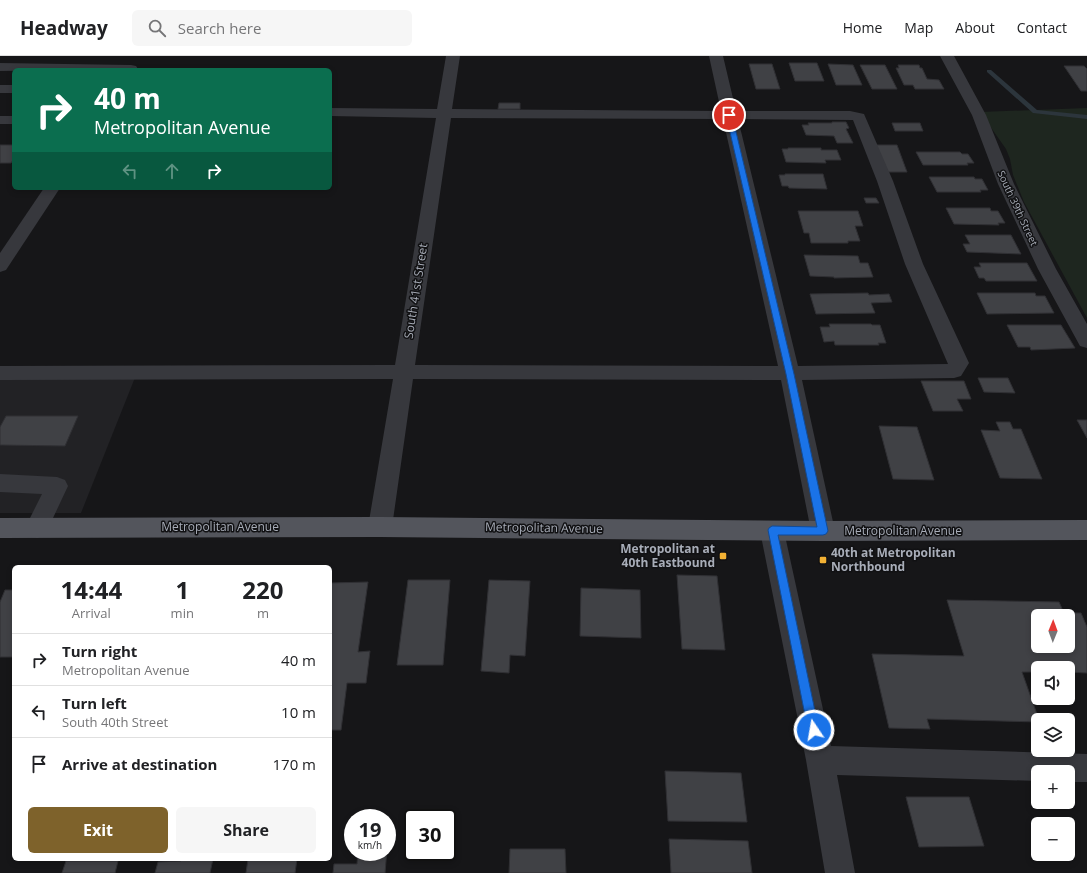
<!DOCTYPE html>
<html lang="en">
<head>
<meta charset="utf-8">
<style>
	:root { --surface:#fff; --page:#f6f6f6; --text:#202124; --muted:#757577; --line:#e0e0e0; --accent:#7e622b }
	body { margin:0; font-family:"Open Sans",sans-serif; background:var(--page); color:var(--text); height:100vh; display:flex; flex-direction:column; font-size:15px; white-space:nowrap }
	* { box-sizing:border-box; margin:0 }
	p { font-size:13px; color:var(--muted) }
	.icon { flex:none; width:22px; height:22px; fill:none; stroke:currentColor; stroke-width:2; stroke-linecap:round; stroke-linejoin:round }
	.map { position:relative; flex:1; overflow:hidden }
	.sheet { position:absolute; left:12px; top:509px; width:320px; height:296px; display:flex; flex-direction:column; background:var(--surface); border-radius:6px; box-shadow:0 2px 6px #0003 }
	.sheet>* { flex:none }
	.banner { position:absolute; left:12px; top:12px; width:320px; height:122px; border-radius:6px; box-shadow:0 2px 6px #0003; background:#0b6e4f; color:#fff; overflow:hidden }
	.needle { width:26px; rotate:1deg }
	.buttons { position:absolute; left:1031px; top:553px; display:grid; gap:8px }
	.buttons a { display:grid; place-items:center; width:44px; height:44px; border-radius:6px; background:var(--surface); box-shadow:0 2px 6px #0003; font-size:20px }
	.speed { position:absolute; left:344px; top:753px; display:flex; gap:8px; font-size:20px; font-weight:700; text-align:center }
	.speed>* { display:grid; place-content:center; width:52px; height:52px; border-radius:50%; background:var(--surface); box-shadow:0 2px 6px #0003; line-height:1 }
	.speed small { font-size:10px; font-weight:400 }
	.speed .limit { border:2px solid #111; border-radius:6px; background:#fff; color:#111 }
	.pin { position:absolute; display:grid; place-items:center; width:34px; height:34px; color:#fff; margin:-17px; border:2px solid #fff; border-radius:50%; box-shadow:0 1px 4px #0007 }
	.me { position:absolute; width:44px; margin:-22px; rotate:348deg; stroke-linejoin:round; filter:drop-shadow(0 0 3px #0008) }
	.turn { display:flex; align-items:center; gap:14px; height:84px; padding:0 16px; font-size:18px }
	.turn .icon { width:52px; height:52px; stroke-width:2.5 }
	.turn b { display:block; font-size:28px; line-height:34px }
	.lanes { display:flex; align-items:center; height:38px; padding:0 16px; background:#0003; justify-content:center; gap:20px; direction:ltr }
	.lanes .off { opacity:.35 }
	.eta { display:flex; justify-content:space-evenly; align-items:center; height:68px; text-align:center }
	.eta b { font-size:24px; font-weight:700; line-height:28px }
	.button { display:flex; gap:8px; margin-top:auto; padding:8px 16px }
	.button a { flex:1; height:46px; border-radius:6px; background:var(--accent); color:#fff; font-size:16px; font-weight:700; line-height:46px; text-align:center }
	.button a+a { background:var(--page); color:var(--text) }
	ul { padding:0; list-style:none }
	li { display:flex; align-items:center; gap:12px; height:52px; padding:0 16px; border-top:1px solid var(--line) }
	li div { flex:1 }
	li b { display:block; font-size:15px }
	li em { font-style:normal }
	header { display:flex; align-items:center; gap:24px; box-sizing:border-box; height:56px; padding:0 20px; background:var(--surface); border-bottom:1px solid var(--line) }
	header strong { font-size:19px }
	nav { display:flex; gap:22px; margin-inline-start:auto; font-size:14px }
	.search { width:280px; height:36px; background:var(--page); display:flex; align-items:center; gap:10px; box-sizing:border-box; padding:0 14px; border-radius:6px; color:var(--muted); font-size:15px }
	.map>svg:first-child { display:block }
</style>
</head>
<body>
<header>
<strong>Headway</strong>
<div class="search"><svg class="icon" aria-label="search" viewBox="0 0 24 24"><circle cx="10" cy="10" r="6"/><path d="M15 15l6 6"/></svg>Search here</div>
<nav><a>Home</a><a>Map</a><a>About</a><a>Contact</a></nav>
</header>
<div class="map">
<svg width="1087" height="817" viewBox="0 0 1087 817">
	<rect width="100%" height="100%" fill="#161618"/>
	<path fill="#222225" d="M0,313L138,314L81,457H0Z"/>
	<path fill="#1e261f" d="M1087,52V262L1024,146L1013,119L1010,103L1006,93L980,56Z"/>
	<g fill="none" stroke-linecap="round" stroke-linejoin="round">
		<path fill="#2c353c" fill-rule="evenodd" d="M987,14H991L1037,54L1087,59V63L1033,57L987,16Z"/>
	</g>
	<g fill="#404145" stroke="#303034" fill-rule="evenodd">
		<path d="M789,7H817L824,25H795Z"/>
		<path d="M749,8H772L780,33H756Z"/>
		<path d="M828,8L853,9L862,29H836Z"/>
		<path d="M860,9H885L897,33H872Z"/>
		<path d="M898,9H919L920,12H922L927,23L939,24L944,33H915L913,29H904L896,12H899Z"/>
		<path d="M1064,10H1084L1087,13V35H1081Z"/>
		<path d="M499,47H520V53H498Z"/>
		<path d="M832,66H846L849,72L846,73L853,87H837L834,80L806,79L802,69H809L808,67H832Z"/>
		<path d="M892,67H920L923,75H895Z"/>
		<path d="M0,89H14V103L11,107H0Z"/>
		<path d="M876,89H897L907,116H887Z"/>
		<path d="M788,92H821V94H837L841,104H825L826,107L786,106L782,93H788Z"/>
		<path d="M916,96H960L962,98H968L974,107H967L968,109H923Z"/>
		<path d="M785,118H823L827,133L789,132L788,130H782L779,119H785Z"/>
		<path d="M929,121H974L975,123H982L988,134H980L981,136H937Z"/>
		<path d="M864,142H876L879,147H866Z"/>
		<path d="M946,152H990L991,155H998L1005,167H998L999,169L954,168Z"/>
		<path d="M798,155H858L863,170H855L860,185H848V187H811L809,177H804Z"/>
		<path d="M965,179H1011L1021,198L967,196L963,188H970Z"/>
		<path d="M804,199L858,200L860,207H868L873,221L834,222V221L810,220Z"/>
		<path d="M979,207H1027L1037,225H986L984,222H979L974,211H981Z"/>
		<path d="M868,237L869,239L889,238L892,246L871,247L875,257L816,258L810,238Z"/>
		<path d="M977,237H1035L1036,240H1045L1054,257L987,258Z"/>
		<path d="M829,268H871L872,269H880L886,287H878L879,289H835L834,285L824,286L820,271H830Z"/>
		<path d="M1007,269H1061L1075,292L1031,294L1030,291H1018Z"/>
		<path d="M978,322H1008L1015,337L984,336Z"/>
		<path d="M921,325H964L971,343H957L963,355H933Z"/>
		<path d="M6,360H78L65,390L0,389V371Z"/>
		<path d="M1077,364H1087V382Z"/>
		<path d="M996,366H1010L1013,373H1021L1042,423L1000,422L981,374L1000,375Z"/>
		<path d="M879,370L917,371L934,424L893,423Z"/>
		<path d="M677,519L717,520L725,594L682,593Z"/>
		<path d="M408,524H450L443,609H397Z"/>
		<path d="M489,524L530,525L525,600L510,599L509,617L481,615Z"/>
		<path d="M368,526L358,596L370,595L366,627H347L341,674H330V527Z"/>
		<path d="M581,532L640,534L641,582L580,580Z"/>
		<path d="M5,534H14L13,601H0V546Z"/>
		<path d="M947,544L1059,546L1064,557H1081L1087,571V617L1068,616V612H1038V616H1022L1039,664L1038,666L927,663L930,673L889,672L872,598L964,600ZM1038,560H1068V590H1038Z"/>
		<path d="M665,715L741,717L747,766L668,765Z"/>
		<path d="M906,741H969L984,790L919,791Z"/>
		<path d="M669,783L748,785L752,817H671Z"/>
		<path d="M387,793L385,817H333L334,808H357L358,796H387Z"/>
		<path d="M510,793H565L566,817H509Z"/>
		<path d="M182,803H213L210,817H155L158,806L181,805Z"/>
		<path d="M248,803H297L295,817H246Z"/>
		<path d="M66,805H118L115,817H62Z"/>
	</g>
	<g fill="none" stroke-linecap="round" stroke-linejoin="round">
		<g fill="#37383d" fill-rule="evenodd">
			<path d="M446,0H460L452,53L721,55L709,0H723L736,55H850L864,58L893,125L923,208L969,307L961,320L954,322L802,324L835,475L831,482L823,485L815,482L811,475L781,324L413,323L392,471L388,478L380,481L372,478L368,471L393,323L0,324V310L395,309L436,62L330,60V52L437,53ZM451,62L723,63L778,310L415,309ZM738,63L853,64L877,125L905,208L948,308L798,310Z"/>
			<path d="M940,0H954L986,59L1014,128L1056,213L1087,268V292L1080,290L1038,213L998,128L972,59Z"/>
			<path d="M0,7L131,9L136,10L138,13L0,15Z"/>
			<rect x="0" y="29" width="14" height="8"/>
			<rect x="0" y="60" width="14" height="8"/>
			<path d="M44,132H60L6,214L0,216V197Z"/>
			<path d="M0,418L57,421L65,424L68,430L45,479L37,482L29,479L25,472L42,438L0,436Z"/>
			<path d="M772,465L780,468L784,475L831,690L1087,698V726H1068V716H1038V725L837,719L855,817H825L806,704L760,475L764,468Z"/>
		</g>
		<path fill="#53555c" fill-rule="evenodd" d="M380,461L823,465L1087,464V484L823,485L380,481L0,482V462Z"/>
	</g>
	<path fill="#1a73e8" stroke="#114b97" d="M729,57L732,59L794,318L828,475L826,478L823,479H778L819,674L818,677L814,679L810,677L808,674L768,474L769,472L772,470L817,471L786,318L726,59Z"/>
	<g fill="#f2b134" stroke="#111113" stroke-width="1.5">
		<rect x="719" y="496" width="8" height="8" rx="2"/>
		<rect x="819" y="500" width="8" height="8" rx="2"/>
	</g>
	<g text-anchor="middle" stroke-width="3" stroke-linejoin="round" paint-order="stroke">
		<g font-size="10" fill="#a8adb8" stroke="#111113">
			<text transform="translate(1018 152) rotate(65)" y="4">South 39th Street</text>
		</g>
		<g font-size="12" fill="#a8adb8" stroke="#111113">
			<text transform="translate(416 235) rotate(-81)" y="4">South 41st Street</text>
			<text x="220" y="475">Metropolitan Avenue</text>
			<text transform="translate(544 472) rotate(1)" y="4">Metropolitan Avenue</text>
			<text x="903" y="479">Metropolitan Avenue</text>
		</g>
		<g font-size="12" font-weight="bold" fill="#a8adb8" stroke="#111113" text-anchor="end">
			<text x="715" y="497">Metropolitan at<tspan x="715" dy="14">40th Eastbound</tspan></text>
			<text x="831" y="501" text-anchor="start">40th at Metropolitan<tspan x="831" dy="14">Northbound</tspan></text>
		</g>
	</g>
</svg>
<div class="buttons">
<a><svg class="needle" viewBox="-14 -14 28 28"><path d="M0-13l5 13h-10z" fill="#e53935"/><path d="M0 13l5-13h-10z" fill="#757577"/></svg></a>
<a><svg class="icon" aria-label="sound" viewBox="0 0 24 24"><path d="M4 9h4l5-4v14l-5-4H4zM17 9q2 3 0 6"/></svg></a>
<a><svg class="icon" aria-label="layers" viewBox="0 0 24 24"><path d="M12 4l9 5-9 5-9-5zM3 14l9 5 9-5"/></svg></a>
<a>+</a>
<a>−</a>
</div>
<div class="speed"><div>19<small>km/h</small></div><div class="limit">30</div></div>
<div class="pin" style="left:729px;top:59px;background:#d93025"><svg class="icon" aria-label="arrive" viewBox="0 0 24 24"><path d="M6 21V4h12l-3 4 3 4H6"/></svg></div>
<svg class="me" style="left:814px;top:674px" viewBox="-20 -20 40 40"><circle r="17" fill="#1a73e8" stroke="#fff" stroke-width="3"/><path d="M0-11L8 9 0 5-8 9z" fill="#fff"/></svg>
<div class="banner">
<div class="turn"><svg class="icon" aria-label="right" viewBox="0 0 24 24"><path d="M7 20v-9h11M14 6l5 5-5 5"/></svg><div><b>40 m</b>Metropolitan Avenue</div></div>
<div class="lanes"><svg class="icon off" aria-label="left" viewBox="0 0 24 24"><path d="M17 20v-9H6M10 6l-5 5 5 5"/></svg><svg class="icon off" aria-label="ahead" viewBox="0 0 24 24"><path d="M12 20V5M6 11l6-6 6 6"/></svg><svg class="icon" aria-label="right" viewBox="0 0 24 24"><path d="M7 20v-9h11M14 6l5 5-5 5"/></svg></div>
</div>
<section class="sheet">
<div class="eta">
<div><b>14:44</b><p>Arrival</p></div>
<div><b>1</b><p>min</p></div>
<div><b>220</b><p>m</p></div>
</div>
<ul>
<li><svg class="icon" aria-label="right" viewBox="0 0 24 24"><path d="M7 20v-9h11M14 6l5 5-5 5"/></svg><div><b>Turn right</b><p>Metropolitan Avenue</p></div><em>40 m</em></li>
<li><svg class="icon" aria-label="left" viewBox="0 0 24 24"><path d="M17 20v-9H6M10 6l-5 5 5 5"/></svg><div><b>Turn left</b><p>South 40th Street</p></div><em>10 m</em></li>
<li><svg class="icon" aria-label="arrive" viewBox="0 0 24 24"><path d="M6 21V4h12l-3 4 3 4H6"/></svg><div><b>Arrive at destination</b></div><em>170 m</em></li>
</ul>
<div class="button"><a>Exit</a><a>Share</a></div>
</section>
</div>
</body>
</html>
